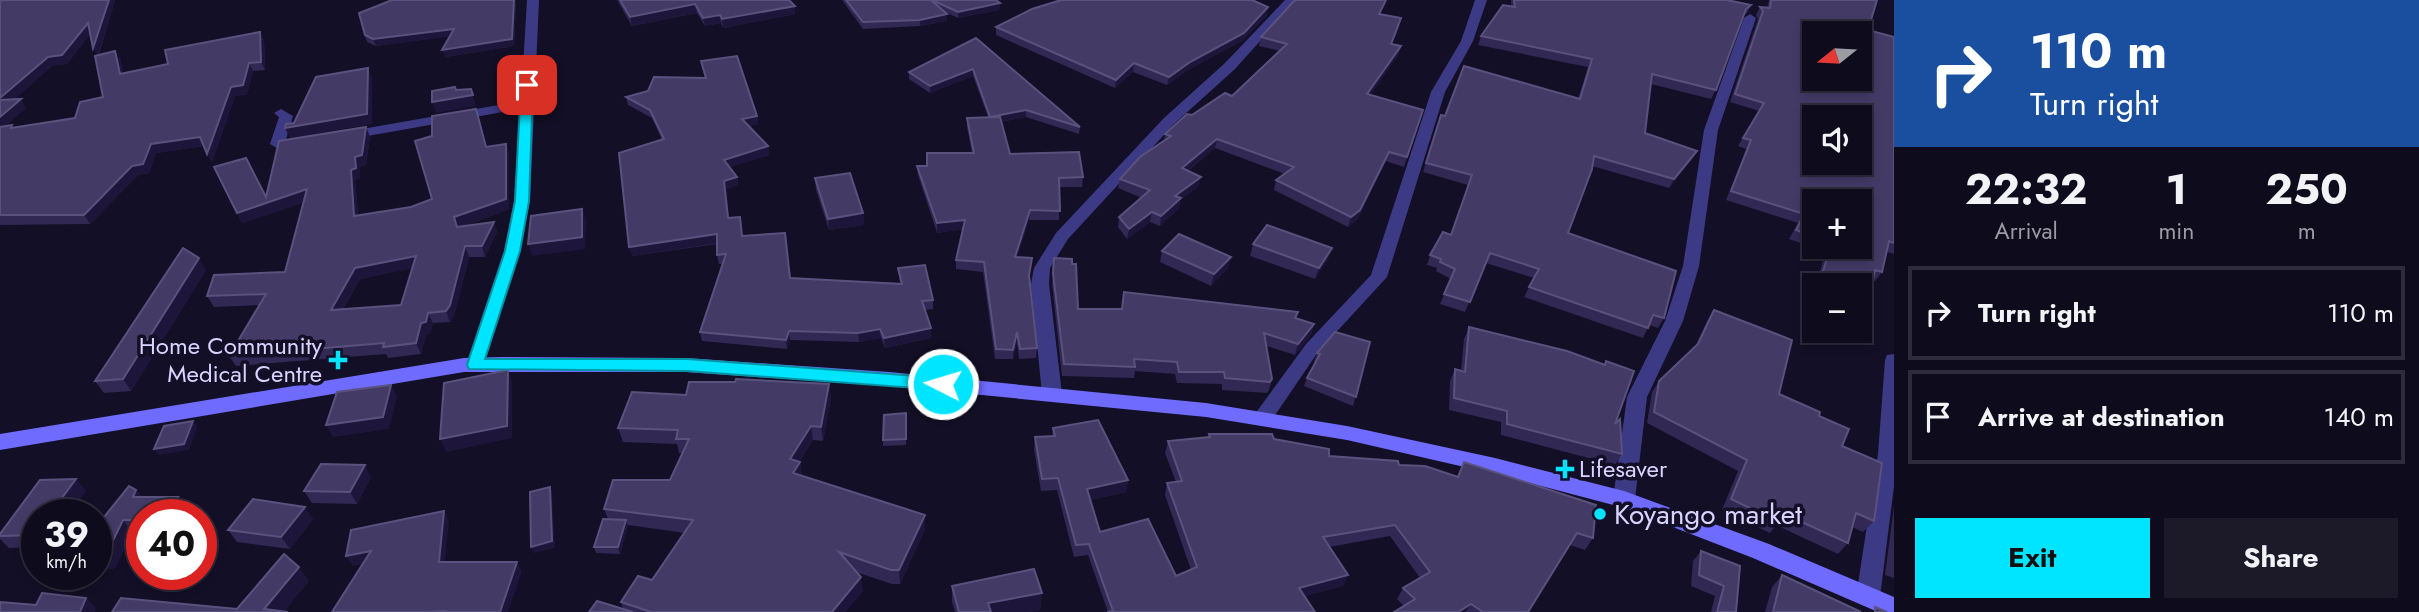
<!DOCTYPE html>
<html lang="en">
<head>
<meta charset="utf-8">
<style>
	:root { --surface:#0e0b1c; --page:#1c1929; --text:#f1f3f6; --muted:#9b9ba3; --line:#2e2b3b; --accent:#00e5ff }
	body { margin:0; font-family:Jost,sans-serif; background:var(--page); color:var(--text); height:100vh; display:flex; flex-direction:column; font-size:26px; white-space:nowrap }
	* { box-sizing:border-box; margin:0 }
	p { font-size:23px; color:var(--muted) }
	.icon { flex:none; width:38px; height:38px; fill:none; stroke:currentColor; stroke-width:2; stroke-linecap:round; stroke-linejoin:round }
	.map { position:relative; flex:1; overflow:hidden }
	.drawer { display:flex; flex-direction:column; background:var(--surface); width:525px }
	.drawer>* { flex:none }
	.hud { background:#1a4fa0; color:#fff; overflow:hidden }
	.needle { width:46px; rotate:252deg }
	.buttons { position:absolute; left:1802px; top:21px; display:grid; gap:14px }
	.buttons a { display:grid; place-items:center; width:70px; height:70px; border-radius:0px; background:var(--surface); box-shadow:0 4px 10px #0003,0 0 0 2px var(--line); font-size:35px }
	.speed { position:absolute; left:21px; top:499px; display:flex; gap:14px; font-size:35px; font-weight:700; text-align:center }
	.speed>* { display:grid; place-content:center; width:91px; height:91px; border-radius:50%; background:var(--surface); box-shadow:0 4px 10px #0003,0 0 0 2px var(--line); line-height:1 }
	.speed small { font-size:18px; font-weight:400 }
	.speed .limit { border:10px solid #d22; background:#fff; color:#111 }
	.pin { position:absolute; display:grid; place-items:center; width:60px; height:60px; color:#fff; margin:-30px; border-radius:14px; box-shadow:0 4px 10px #0006 }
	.me { position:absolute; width:77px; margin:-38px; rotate:275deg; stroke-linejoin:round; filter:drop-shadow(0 0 5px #0008) }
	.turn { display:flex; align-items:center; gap:24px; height:147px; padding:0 21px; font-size:32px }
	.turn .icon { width:91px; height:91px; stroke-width:2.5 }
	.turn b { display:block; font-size:49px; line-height:60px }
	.eta { display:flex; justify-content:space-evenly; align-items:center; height:119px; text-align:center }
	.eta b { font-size:42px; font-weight:700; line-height:49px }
	.primary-button { display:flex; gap:14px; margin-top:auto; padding:14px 21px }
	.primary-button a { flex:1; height:80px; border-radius:0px; background:var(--accent); color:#111; font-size:28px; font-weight:700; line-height:80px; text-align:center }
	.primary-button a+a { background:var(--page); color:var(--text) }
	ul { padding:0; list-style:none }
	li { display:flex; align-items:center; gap:21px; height:94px; margin:0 14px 10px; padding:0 7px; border:4px solid var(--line); border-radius:0px }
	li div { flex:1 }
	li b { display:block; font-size:26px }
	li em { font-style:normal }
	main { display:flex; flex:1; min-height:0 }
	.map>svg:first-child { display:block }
</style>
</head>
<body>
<main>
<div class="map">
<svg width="1894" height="612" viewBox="0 0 1894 612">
	<rect width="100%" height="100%" fill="#130f26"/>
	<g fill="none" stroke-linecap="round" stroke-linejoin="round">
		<g fill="#3d3a85" fill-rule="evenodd">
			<path d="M527,0H539L530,201L520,251L484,365L482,370H468L466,365L504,251L514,201L520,109L345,140L338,136L345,132L521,101Z"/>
			<path d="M1285,0H1297L1235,69L1174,124L1068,239L1050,268L1049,284L1062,394L1059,399H1045L1042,394L1031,284L1034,268L1056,233L1164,118L1225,63Z"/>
			<path d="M1475,0H1487L1473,41L1445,92L1387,277L1318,352L1269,424L1262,426L1255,424L1252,419L1255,414L1306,344L1371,275L1431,92L1461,41Z"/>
			<path d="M1750,14L1756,18L1718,130L1699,266L1683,321L1647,397L1635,499L1631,505L1624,507L1617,505L1613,499L1627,397L1665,321L1683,266L1704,130L1744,18Z"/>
			<path d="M281,109L293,116L286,139L305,140L307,143L305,146L277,148L270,144L279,117L274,113Z"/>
			<path d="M1894,354V486L1880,597L1876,604L1868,607L1860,604L1856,597L1878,454L1885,360L1887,355Z"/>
		</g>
		<path fill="#6f6bff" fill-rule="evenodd" d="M501,357L686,358L889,372L1206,403L1347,426L1495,458L1624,491L1769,544L1894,597V612H1878L1753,558L1621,507L1495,474L1347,440L1206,417L889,386L686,372H464L0,450V434L464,358Z"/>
	</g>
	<g fill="#312854" fill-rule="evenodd">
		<path d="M2,0H115L99,55L120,59L123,73L168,64L264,40L265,70L253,71L247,94L235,96L212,162L204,146L156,153L149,173L138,175L90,224L0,225V1ZM90,34L97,55L103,97L75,118L14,128L5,126L26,108L14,99L53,65L67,64Z"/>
		<path d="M392,0H516L514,46L445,57L450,36L376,46L367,42L365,35Z"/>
		<path d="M617,0H789L795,14L723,28L721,23L705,26L697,13L632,26Z"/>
		<path d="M842,0H996L1000,3L999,10L958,18L945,12L947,21L920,26L863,29Z"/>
		<path d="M1511,0H1727L1751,5L1747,13L1743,16L1716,90L1711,99L1651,84L1645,133L1697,151L1691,160L1669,188L1592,166L1568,233L1664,318L1658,328L1649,325L1643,338L1524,297L1534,278L1486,263L1465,312L1440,304L1451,279L1436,271L1437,268L1427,265L1430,255L1451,235L1468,185L1423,172L1441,115L1445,116L1578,99L1588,67L1478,45L1481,36L1511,6Z"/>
		<path d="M1769,0H1877L1868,30L1894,37V254L1887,252L1882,272L1875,281L1872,280L1869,298L1862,307H1860V285H1816L1824,257L1807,250L1809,246L1789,239L1798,223L1726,200L1746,149L1738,146L1759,111L1730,102L1758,19L1756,15L1760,7L1767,8ZM1815,201L1860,247H1815Z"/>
		<path d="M1380,14L1399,27L1392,44L1401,46L1398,55L1370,95L1423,110L1404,167L1386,161L1357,220L1348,227L1274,190L1276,180L1285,174L1215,148L1188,171L1199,186L1180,200L1179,208L1160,226L1150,222L1127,239L1118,227L1119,217L1142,198L1118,188L1120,179L1164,141L1165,134L1232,96L1280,51L1259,46L1261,37Z"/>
		<path d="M1267,15L1242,41L1188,70L1167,85L1133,72L1115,88L996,35V27Z"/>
		<path d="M976,38L1080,127L1079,134L1026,117L1001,122L1010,154L1083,177L1082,187H1059V220H1029L1017,257L1032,258L1029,279L1037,348L1036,358L1019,359L1017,342L1013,359H995L983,272L956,269V260L963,229L937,233L918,175L917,166H927L972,153L967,127V118L988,117L973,76L930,93L909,79V72Z"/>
		<path d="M701,61L757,116L758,124L749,126L768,146L769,155L730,167L737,177L738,185L726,189L729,218L742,236L790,278L900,283L898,268L933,300V309L925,310L931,328V338L885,348L881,338L859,342L790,340L787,349L702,341L700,332L723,264H719L717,255V244L632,256L662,140L652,118L628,105L626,97L705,78Z"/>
		<path d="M479,119L486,147L506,144L509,154V209L462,227L494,222L497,232L485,257H469L454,316L450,322L433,323L430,333L426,334L421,354L388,358L386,354L236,366L229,356L259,305L214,307L207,296L285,272L304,202L242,223L237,213L266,197L366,127L370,137L366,165L359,167L360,178L355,180L358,215L411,207L432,199V136ZM412,268L401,305L343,309L360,279Z"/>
		<path d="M815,178L863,213L864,225L829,230L816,190Z"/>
		<path d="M1253,244L1328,259L1315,279L1250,256Z"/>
		<path d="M1162,251L1228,268L1211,286L1160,262Z"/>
		<path d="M1054,258L1078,309L1296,318L1314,324L1311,335L1295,355L1267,346L1272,379L1269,390L1267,393L1222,390V384L1177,383L1175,374L1135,371L1134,378L1062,376L1052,284Z"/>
		<path d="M206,270L131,391L104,393L95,381Z"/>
		<path d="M1815,288V317L1807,314Z"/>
		<path d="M1714,310L1779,394L1819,416L1842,446L1874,521L1863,532L1852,527L1848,543L1838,554L1776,525L1770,533L1722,510L1738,471L1647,423L1652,392L1659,381L1695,347L1707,321Z"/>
		<path d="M1469,327L1604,365L1606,361L1615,424L1622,454L1615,465L1501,435V422L1449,410L1450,381L1455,369L1461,371L1464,339Z"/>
		<path d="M1370,342L1353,406L1304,386L1307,378L1315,362H1314L1317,353Z"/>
		<path d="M735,382L829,384L831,398L823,441L813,440L799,462H800L802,476L925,529L900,584H892L856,572L863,591L845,612H589L623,609L621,602L652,580L685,533L628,525L620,554L596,553L594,547L608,519L604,509L670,480L682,453H679L677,444L623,442L618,428L686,395Z"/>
		<path d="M906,413V445L883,446V440Z"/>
		<path d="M1053,428L1128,480L1126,492L1090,500L1100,532L1176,576L1191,570L1165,495L1167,483L1176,482L1165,453L1168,441L1208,437L1209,434L1274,439L1329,456L1399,465L1457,477L1464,462L1593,538L1585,550L1570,545L1528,612H1394L1404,606L1397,599L1403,588L1420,578L1390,536L1329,547L1348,575L1343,586L1305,596L1108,612L1088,555L1074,557L1057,490L1041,491L1034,449L1035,437L1052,436Z"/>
		<path d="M371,477L357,504L312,503L304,491Z"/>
		<path d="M76,479L86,491L37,514V547L9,548L0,539V534Z"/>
		<path d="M136,490L142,497H178L187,508L182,514H142V531H132L115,568L96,571Z"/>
		<path d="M1894,506V578L1885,575Z"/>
		<path d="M313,519L290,549L237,542L228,530Z"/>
		<path d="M1701,551L1740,566L1736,612H1711L1715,596L1691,586L1693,561Z"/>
		<path d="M1782,575L1861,612H1765L1772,587Z"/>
		<path d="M952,586L1042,593L1040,610L1028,612H955L952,602Z"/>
	</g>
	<g fill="#1d163a">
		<path d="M109,0H115L98,57L93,48Z"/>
		<path d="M514,0H516L514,46L445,57L442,50Z"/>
		<path d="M1000,3L999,10L958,18V12Z"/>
		<path d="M695,4L697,13L632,26L630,17Z"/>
		<path d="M795,6V14L723,28L722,19Z"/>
		<path d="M1268,7L1267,15L1242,41L1188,70L1167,85L1169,77Z"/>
		<path d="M947,14V21L920,26V20Z"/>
		<path d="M720,15L721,23L705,26L703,18Z"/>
		<path d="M88,23L93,31L67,64L53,65L4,109L0,103V98Z"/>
		<path d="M454,29L456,36L376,46L373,39Z"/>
		<path d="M260,32L264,40L265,70L261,62Z"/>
		<path d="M1401,46L1398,55L1365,103L1367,94Z"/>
		<path d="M115,51L120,59L125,82L120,74Z"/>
		<path d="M249,63L253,71L247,94L235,96L212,162L207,154L231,87Z"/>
		<path d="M1134,63L1133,72L1115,88L1116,80Z"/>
		<path d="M368,68L372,78V124L290,138L285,128L367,114Z"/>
		<path d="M973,69V76L930,93V86Z"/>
		<path d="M455,87L459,98L471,89L476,106L436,113L432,102L456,90Z"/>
		<path d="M21,99L26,108L0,131V117Z"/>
		<path d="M1026,110V117L990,124V117Z"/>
		<path d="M757,116L758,124L743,127L742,119Z"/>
		<path d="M366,127L370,137L366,165L359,167L360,178L355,180L359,226L354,216L351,170Z"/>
		<path d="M200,137L204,146L156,153L149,173L138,175L90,224L84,215L151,144Z"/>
		<path d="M1217,139L1215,148L1180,177L1182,168Z"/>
		<path d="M506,144L509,154V209L458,228L457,227L454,217Z"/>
		<path d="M768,146L769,155L725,169L724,160Z"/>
		<path d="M1697,151L1691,160L1669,188L1674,179Z"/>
		<path d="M1389,152L1386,161L1357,220L1348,227L1351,217Z"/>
		<path d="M737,177L738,185L726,189L730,227L724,181Z"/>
		<path d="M1201,177L1199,186L1180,200L1179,208L1160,226L1161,216L1175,196Z"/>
		<path d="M307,189L312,199L242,223L237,213Z"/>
		<path d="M582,209L586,220L585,249L532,256L528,244Z"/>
		<path d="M1030,210L1029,220L1014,266L1015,257Z"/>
		<path d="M1152,212L1150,222L1127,239L1129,229Z"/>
		<path d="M863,213L864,225L829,230L828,219Z"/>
		<path d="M965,220V229L937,233V223Z"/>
		<path d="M494,222L497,232L485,257L482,246Z"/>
		<path d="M717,234L719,243L632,256L629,247Z"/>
		<path d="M465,246L469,257L454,316L450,322L446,311Z"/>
		<path d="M1332,248L1328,259L1315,279L1319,268Z"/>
		<path d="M416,256L421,267L360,279L336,320L331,310L355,268Z"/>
		<path d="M1231,257L1228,268L1211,286L1214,274Z"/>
		<path d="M199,258L206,270L131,391L123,379Z"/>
		<path d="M428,313L433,323L430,333L426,334L421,354L416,343L421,323Z"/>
		<path d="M1314,324L1311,335L1295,355L1298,344Z"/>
		<path d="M931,328V338L885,348L884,338Z"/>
		<path d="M880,329L881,338L859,342L858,333Z"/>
		<path d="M789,331L790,340L787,349L786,340Z"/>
		<path d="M1017,332V342L1013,359V350Z"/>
		<path d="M508,370L512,382V438L446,452L440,439Z"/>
		<path d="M829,384L831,398L823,441L821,427Z"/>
		<path d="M391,385L397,397L389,429L333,437L326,425Z"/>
		<path d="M193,421L197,427L189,450L159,455L154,449Z"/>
		<path d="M811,426L813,440L792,473L790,459Z"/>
		<path d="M800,462L802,476L793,473Z"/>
		<path d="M365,465L371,477L357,504L350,492Z"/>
		<path d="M76,479L86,491L70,514H50Z"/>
		<path d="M1128,480L1126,492L1085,501L1087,489Z"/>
		<path d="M550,487L552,494L555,548L534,553L531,547Z"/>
		<path d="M136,490L145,501L133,497Z"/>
		<path d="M178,497L187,508L182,514H166Z"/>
		<path d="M305,507L313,519L290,549L281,537Z"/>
		<path d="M444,511L449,521L444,572L439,562Z"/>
		<path d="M925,515V529L900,584L899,570Z"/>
		<path d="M123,520L132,531L115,568L96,571V558Z"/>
		<path d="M626,520L628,526L620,554L618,547Z"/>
		<path d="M371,551L377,561L353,566L346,556Z"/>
		<path d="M517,562L522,572L508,612H500Z"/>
		<path d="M299,567L309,581L284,612L264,609Z"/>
		<path d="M1348,575L1343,586L1294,599L1299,588Z"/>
		<path d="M861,577L863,591L845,612H832Z"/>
		<path d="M1042,593L1040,610L1028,612H988V603Z"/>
		<path d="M86,598L96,608L95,612H80Z"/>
		<path d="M1471,604L1466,612H1458Z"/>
	</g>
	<g fill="#433a66" stroke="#5a527e" stroke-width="2" fill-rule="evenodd">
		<path d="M2,0H109L93,48L88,23L62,55L48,57L0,98V1Z"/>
		<path d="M392,0H514L512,39L442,50L454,29L373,39L365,35L359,13Z"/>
		<path d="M620,0H789L795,6L722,19L720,15L703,18L695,4L630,17Z"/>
		<path d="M846,0H931L947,14L920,20L863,22Z"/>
		<path d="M932,0H996L1000,3L958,12Z"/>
		<path d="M1061,0H1252L1268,7L1244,33L1190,62L1169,77L1134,63L1116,80L996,27L1032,9Z"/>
		<path d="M1295,0H1386L1379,14L1401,18L1391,44L1401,46L1367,94L1423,110L1407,157L1389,152L1360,210L1351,217L1276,180L1294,167L1217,139L1182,168L1201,177L1175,196L1181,198L1161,216L1152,212L1129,229L1119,217L1150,190L1120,179L1140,157L1171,136L1165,134L1187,114L1192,115L1225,93L1232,96L1287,44L1261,37Z"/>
		<path d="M1514,0H1727L1751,5L1746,9L1716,90L1652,74L1645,133L1697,151L1674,179L1594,156L1592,169L1568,233L1676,271L1664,318L1653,315L1648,328L1529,287L1539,269L1490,253L1470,302L1444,294L1455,269L1440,262L1441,259L1430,255L1443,232L1451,235L1472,175L1426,163L1441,115L1445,116L1464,66L1580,99L1592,59L1481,36L1503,5L1515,7Z"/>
		<path d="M1771,0H1877L1868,30L1894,37V243L1889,241L1882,272L1875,270L1869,298L1860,295V285H1819L1830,248L1828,247H1860V201H1815V237L1796,230L1804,214L1731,191L1751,140L1743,138L1764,103L1735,94L1763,11L1760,7L1770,8ZM1815,33H1860V79H1815ZM1815,117H1860V163H1815Z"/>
		<path d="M260,32L261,62L249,63L243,85L231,87L207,154L200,137L151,144L143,164L132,166L84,215H0V127L12,125L11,128L75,118L80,102L103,97L95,56L115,51L120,74L168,64L165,50Z"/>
		<path d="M976,38L1080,127L1026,110L990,117L973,69L930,86L909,72Z"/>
		<path d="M737,56L757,116L742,119L768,146L724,160L737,177L724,181L728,218L740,217L742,236L785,233L790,278L902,284L898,268L925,265L933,300L922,301L931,328L884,338L880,329L858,333L789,331L786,340L700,332L726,254L717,255V234L629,247L619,153L664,139L650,110L626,97L648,91L654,77L706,78L701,61Z"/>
		<path d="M368,68L367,114L285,128L286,124L294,123L316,77Z"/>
		<path d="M455,87L456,90L471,89L473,95L432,102V91Z"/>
		<path d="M21,99L0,117V100Z"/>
		<path d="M476,109L486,147L506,144V199L454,217L457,227L494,222L482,246H465L450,305L446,311L428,313L426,322L421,323L416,343L383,347L384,343L229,356L266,294L207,296L214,275L285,272L307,189L237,213L214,167L246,158L266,197L279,141L366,127L362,155L355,157L356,168L351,170L354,216L411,207L432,199L415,141L432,136V116ZM416,256L401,305L331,310L355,268Z"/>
		<path d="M1000,117L1010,154L1079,152L1083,177L1059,178L1060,211L1030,210L1015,257L1032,258L1029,275L1037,348L1020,349L1017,332L1013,350L996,349L984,262L956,260L965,220L937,223L917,166H927V153H974L967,118Z"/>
		<path d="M850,173L863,213L828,219L815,178Z"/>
		<path d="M582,209V237L528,244L531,216Z"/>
		<path d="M1267,225L1332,248L1319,268L1253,244Z"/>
		<path d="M1179,234L1231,257L1214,274L1162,251Z"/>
		<path d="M183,248L199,258L123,379L95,381Z"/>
		<path d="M1054,258L1072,259V264H1076L1078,309H1122L1124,292L1298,312L1295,318L1314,324L1298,344L1264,333L1272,379L1270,382L1225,378L1224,372H1179L1177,362L1134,359L1135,367L1064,364L1053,273Z"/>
		<path d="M1714,310L1792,340L1779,394L1820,412L1819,416L1849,429L1842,446L1882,463L1874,521L1856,513L1848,543L1782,513L1779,522L1731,499L1747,460L1654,412L1659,381L1698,344Z"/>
		<path d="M1469,327L1567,351L1605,365L1606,361L1634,371L1615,424L1620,419L1622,454L1507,424V411L1454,398L1455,369L1465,372Z"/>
		<path d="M1335,332L1370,342L1356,397L1307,378L1320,354L1317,353Z"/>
		<path d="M508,370L507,426L440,439L444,383Z"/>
		<path d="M736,379L829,384L821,427L811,426L790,459L800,462L793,473L925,515L899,570H891L839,552L861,577L832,612H651L621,602L638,576L652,580L693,520L604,509L613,480H670L689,439H676L678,430L618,428L632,392L686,395L689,382H735Z"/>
		<path d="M391,385L383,417L326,425L337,392Z"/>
		<path d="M906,413V439L883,440L884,415Z"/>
		<path d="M1098,420L1128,480L1087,489L1100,532L1148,519L1176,576L1197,567L1167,483L1182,481L1168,441L1210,437L1209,434H1272L1274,439L1329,449V456L1398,461L1399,465L1425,466L1458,477L1464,462L1596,505L1593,538L1577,533L1528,612H1483L1471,604L1458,612H1394L1415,599L1403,588L1430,572L1395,525L1323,537L1348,575L1299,588L1315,612H1107L1113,611L1089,544L1076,545L1058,478L1042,479L1035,437L1055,436L1053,428Z"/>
		<path d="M193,421L184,444L154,449L164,426Z"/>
		<path d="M321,464L365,465L350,492L304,491Z"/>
		<path d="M76,479L50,514H37V534L36,535L0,536V534L40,480Z"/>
		<path d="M129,486L136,490L133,497H178L166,514H142V520H123L105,557L96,558V527Z"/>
		<path d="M550,487L552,541L531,547L530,492Z"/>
		<path d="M253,499L305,507L281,537L228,530Z"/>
		<path d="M444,511L439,562H517L500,612H444L445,611L428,612H332L371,551L346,556L351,530Z"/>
		<path d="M603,519L626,520L618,547H594Z"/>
		<path d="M1701,551L1740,566L1736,612H1717L1724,586L1699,575Z"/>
		<path d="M284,554L299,567L264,609L288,612H112L121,598L237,609Z"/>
		<path d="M1034,569L1042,593L988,603L991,612H959L952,586Z"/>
		<path d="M1782,575L1861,612H1773Z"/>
		<path d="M42,593L86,598L80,612H0V602L36,605Z"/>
		<path d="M597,601L633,612H589Z"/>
		<path d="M1875,607L1887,612H1875Z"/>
	</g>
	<path fill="#00e5ff" stroke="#0095a6" stroke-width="2" d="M527,81L533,85L529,201L520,251L485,359H687L943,378L949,380L952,384L949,389L943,390L687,371L469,369L467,365L505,251L515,201L521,85Z"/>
	<g fill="#00e5ff" stroke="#130f26" stroke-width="2.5">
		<path d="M334.5 349.5h7v7h7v7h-7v7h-7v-7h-7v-7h7z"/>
		<path d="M1561.5 458.5h7v7h7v7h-7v7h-7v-7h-7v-7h7z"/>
		<circle cx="1600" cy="514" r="7"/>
	</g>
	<g text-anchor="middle" stroke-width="7" stroke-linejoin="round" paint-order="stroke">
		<g font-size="24" fill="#d9d4ff" stroke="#130f26" text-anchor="end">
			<text x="322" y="354">Home Community<tspan x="322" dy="28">Medical Centre</tspan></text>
			<text x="1579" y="477" text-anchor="start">Lifesaver</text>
		</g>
		<g font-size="28" fill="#d9d4ff" stroke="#130f26" text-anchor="start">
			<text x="1614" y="524">Koyango market</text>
		</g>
	</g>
</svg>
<div class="buttons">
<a><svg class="needle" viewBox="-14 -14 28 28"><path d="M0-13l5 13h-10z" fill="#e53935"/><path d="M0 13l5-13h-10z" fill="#9b9ba3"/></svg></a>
<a><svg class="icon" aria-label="sound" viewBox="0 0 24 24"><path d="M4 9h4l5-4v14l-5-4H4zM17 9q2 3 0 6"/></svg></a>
<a>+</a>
<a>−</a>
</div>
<div class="speed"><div>39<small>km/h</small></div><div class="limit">40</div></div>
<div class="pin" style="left:527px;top:85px;background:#d93025"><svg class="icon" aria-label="arrive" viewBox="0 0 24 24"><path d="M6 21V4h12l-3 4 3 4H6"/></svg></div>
<svg class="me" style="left:943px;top:384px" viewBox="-20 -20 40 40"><circle r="17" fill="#00e5ff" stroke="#fff" stroke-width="3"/><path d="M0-11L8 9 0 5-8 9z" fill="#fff"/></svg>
</div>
<section class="drawer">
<div class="hud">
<div class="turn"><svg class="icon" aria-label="right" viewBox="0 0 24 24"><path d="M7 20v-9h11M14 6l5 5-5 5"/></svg><div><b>110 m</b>Turn right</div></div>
</div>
<div class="eta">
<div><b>22:32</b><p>Arrival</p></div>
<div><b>1</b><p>min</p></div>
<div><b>250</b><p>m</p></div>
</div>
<ul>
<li><svg class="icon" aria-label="right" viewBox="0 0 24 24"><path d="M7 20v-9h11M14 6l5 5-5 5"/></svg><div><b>Turn right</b></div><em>110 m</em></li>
<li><svg class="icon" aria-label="arrive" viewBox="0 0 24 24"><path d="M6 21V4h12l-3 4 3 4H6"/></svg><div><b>Arrive at destination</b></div><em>140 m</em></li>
</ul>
<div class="primary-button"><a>Exit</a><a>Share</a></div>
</section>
</main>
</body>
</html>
